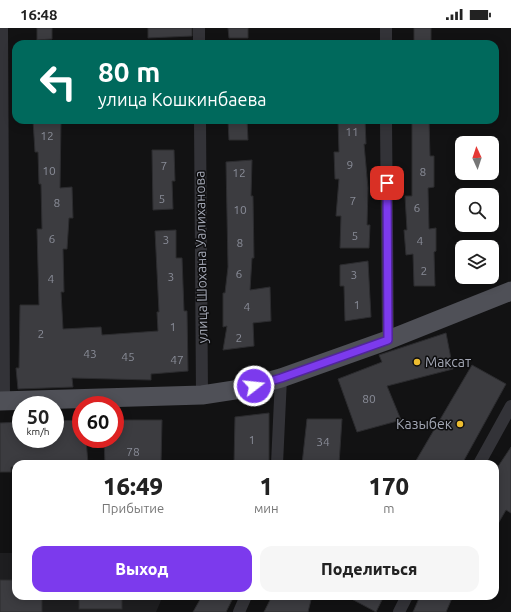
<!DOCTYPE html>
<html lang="ru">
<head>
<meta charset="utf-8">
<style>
	:root { --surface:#fff; --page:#f6f6f6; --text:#222; --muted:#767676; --accent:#7c3aed }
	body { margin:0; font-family:Ubuntu,sans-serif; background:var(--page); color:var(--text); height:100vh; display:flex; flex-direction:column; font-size:15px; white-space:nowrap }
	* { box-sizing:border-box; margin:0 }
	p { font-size:13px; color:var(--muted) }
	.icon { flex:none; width:22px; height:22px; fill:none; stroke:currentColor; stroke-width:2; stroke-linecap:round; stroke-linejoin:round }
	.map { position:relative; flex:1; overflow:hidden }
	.sheet { position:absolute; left:12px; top:432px; width:487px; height:140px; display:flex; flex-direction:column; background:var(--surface); border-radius:12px; box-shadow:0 2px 10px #0003 }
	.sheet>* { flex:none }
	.guide { position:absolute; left:12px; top:12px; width:487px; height:84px; border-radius:12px; box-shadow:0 2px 10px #0003; background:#00695c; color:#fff; overflow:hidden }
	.needle { width:26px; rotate:357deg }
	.tools { position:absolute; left:455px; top:108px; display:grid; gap:8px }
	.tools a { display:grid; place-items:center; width:44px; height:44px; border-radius:8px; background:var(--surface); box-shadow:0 2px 10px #0003; font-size:20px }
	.speed { position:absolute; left:12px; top:368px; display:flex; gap:8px; font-size:20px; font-weight:700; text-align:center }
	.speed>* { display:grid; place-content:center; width:52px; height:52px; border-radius:50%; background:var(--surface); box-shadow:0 2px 10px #0003; line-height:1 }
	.speed small { font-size:10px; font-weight:400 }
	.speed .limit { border:6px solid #d22; background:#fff; color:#111 }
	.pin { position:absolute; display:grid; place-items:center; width:34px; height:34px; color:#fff; margin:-17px; border-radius:8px; box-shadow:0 2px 6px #0006 }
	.me { position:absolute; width:44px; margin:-22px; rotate:74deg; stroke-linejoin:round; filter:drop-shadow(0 0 3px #0008) }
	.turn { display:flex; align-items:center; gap:14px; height:84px; padding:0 20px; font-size:18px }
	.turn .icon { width:52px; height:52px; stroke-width:2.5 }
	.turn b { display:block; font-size:28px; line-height:34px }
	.eta { display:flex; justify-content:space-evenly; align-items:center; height:68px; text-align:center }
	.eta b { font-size:24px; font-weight:800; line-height:28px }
	.action { display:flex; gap:8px; margin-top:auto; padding:8px 20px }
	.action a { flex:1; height:46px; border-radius:12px; background:var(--accent); color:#fff; font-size:16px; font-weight:800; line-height:46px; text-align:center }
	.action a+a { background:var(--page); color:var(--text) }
	.status { display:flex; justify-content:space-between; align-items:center; height:28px; padding:0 20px; background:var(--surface); direction:ltr }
	.status svg { height:11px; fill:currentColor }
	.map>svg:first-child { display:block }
</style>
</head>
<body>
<div class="status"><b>16:48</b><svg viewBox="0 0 49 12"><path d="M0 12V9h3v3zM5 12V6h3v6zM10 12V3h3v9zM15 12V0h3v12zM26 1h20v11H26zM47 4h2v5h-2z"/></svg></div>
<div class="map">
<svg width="511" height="584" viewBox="0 0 511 584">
	<rect width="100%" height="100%" fill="#121213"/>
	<path fill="#1e1e20" d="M0,525H16V568H163L156,584H0Z"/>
	<g fill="#3c3c40" stroke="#2c2c2f">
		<path d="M37,0H52V11L37,12Z"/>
		<path d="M148,0H192V8L148,10Z"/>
		<path d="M228,0H248V10H229Z"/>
		<rect x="414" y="0" width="17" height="13"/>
		<path d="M33,92H61L60,160L72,159L73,190H69L67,221H63L64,264H61L63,301L101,299L102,307L158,303L157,284H159L155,203L176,202V230H182L184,283H187L188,343L151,346V352L72,350L73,359L18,361L16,340H19L20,277H39L37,201H42L41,156H39L38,124H35Z"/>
		<path d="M228,92H247L248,112H229Z"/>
		<path d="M338,92H365L366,116H364L368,160L367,197H370L369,220H340L341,188H336L339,151H335L334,124H339Z"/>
		<path d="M412,92H429L430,128H434V159L428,160L429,201L436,200V223L434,224L435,258H414L413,226L406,227L404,202H407L405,168H412Z"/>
		<path d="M152,122H174L175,153H172L173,181L153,182Z"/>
		<path d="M252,132L251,168H253L254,230H252L250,262L270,259L271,293L253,295L254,318L223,322L227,298L223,299V265H225L228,239L226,134Z"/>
		<path d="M368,233L371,289L345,293L344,258H340V237Z"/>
		<path d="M446,305L453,341L387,358L401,392L357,404L338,351L382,334L379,327Z"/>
		<path d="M472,337L506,356L462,436H414Z"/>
		<path d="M269,385V436H234L235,389Z"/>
		<path d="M307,391H342L339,436H302Z"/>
		<path d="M81,392V411H86L88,436H16V439H11V444H0V395L21,394V411H55V393Z"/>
		<path d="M115,392H162L161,436H105L104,411H115Z"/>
		<path d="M511,419V485L506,482L495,501V443Z"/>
		<path d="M0,552H16V568H42V584H0Z"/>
		<rect x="79" y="568" width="43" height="13"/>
		<path d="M202,568H234L226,584H193Z"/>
		<path d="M272,568H312L308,584H264Z"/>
		<path d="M346,568H384L376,584Z"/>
		<path d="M420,568H453L446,584H413Z"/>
	</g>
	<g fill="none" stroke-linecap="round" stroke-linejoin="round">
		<g stroke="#333338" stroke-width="12">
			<path d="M2,0L4,373"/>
			<path d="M199,0V16"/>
			<path d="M386,0V16"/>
			<path d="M200,92L202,367"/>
			<path d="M386,92L388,312"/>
			<path d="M277,436L281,350"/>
			<path d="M479,436L511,378"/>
			<path d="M239,584L246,568"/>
			<path d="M399,584L407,568"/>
		</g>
		<path stroke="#4f5057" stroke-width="19" d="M0,373L202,367L241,361L281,350L388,312L511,263"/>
	</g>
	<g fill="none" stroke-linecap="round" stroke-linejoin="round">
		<defs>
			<path id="route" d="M254,358L281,350L388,312L387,155"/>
		</defs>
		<use href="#route" stroke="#51269a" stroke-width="10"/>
		<use href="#route" stroke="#7c3aed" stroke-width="7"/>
	</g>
	<g fill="#eebd30" stroke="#0d0d0e" stroke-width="1.5">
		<circle cx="417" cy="334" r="4"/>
		<circle cx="460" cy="396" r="4"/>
	</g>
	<g text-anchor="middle" stroke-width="3" stroke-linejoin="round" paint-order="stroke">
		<g font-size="12" fill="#898c97">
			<text x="352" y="108">11</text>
			<text x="47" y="112">12</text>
			<text x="350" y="141">9</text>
			<text x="164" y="142">7</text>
			<text x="49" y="147">10</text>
			<text x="423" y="148">8</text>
			<text x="239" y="149">12</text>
			<text x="162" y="175">5</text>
			<text x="353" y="177">7</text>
			<text x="57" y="179">8</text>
			<text x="417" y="184">6</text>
			<text x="240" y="186">10</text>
			<text x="355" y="212">5</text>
			<text x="52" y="215">6</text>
			<text x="166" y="216">3</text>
			<text x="420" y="217">4</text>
			<text x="240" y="219">8</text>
			<text x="424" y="247">2</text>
			<text x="239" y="250">6</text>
			<text x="354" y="251">3</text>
			<text x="171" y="253">3</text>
			<text x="51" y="255">4</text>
			<text x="357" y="281">1</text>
			<text x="247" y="283">4</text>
			<text x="173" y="303">1</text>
			<text x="41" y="310">2</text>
			<text x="239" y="314">2</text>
			<text x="90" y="330">43</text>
			<text x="128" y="333">45</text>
			<text x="177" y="336">47</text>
			<text x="369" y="375">80</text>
			<text x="252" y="416">1</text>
			<text x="323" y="418">34</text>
			<text x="133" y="428">78</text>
		</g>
		<g font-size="14" fill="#a3a7b4" stroke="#0d0d0e">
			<text transform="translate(201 229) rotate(-91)" y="5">улица Шохана Уалиханова</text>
		</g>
		<g font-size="14" fill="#a3a7b4" stroke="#0d0d0e" text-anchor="start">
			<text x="425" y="339">Максат</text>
			<text x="452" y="401" text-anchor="end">Казыбек</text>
		</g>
	</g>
</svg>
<div class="tools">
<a><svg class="needle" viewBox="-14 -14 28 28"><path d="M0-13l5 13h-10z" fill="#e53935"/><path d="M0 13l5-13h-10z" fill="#767676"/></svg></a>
<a><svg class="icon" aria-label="search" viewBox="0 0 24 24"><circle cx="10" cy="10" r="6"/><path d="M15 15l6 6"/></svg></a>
<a><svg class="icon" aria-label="layers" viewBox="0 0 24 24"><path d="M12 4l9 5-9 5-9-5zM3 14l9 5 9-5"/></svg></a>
</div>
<div class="speed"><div>50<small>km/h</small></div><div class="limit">60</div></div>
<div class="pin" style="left:387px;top:155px;background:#d93025"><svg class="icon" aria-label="arrive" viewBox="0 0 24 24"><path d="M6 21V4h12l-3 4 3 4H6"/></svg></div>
<svg class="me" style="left:254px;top:358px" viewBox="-20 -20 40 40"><circle r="17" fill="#7c3aed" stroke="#fff" stroke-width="3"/><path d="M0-11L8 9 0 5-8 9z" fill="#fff"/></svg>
<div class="guide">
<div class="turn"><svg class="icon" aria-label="left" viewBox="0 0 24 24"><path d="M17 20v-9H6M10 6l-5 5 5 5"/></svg><div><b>80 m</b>улица Кошкинбаева</div></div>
</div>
<section class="sheet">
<div class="eta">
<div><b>16:49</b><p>Прибытие</p></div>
<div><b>1</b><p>мин</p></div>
<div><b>170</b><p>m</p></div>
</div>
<div class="action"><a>Выход</a><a>Поделиться</a></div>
</section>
</div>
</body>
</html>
